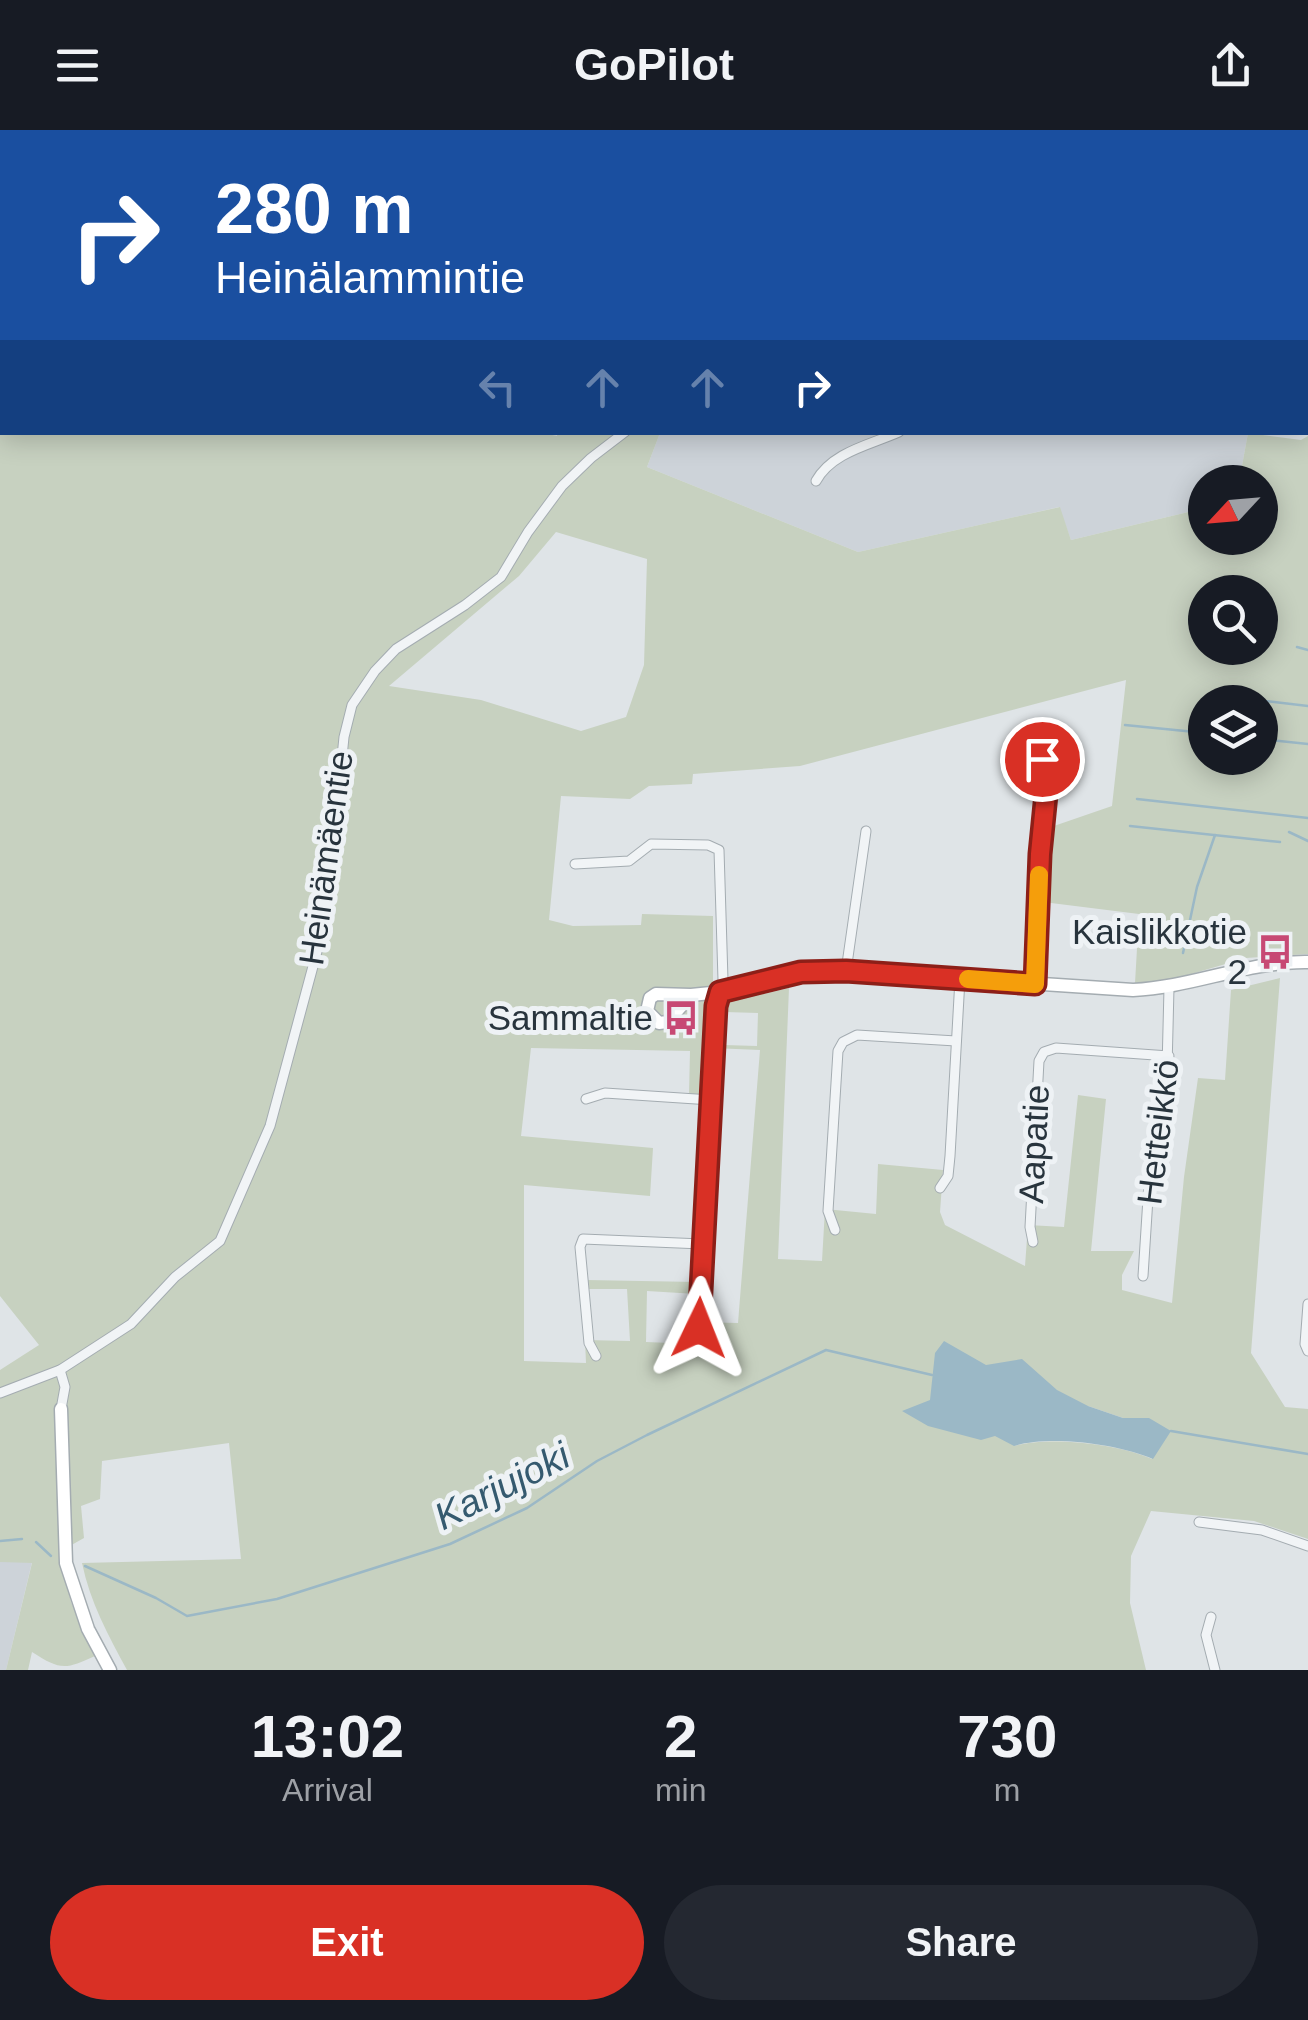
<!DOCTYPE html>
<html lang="en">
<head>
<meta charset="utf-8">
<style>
	:root { --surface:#171b24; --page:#242831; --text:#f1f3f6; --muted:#9ea1a6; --accent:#d93025 }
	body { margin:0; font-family:Arial,sans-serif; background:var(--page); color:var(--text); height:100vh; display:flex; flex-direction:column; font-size:38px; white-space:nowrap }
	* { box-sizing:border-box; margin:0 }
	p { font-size:32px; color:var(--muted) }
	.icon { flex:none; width:55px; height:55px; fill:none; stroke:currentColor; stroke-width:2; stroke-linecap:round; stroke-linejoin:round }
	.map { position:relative; height:1540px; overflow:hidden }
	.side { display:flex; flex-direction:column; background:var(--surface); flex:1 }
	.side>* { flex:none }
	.guide { position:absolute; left:0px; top:0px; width:1310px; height:305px; box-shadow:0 5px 25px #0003; background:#1a4fa0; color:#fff; overflow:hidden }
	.needle { width:65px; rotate:244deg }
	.fabs { position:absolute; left:1188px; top:335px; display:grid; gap:20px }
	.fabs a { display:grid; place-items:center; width:90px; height:90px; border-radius:50%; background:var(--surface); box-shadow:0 5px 25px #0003; font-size:50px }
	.pin { position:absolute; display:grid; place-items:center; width:85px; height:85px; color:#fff; margin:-42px; border:5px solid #fff; border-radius:50%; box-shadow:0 2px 10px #0007 }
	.me { position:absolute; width:110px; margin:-55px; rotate:2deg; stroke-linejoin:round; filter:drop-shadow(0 0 8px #0008) }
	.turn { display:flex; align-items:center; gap:35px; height:210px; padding:0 50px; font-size:45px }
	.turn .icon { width:130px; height:130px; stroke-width:2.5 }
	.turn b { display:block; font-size:70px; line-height:85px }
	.lanes { display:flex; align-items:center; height:95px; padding:0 50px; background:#0003; justify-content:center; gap:50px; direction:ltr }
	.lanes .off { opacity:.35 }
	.eta { display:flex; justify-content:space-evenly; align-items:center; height:170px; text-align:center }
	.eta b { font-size:60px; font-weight:700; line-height:70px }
	.action { display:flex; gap:20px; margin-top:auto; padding:20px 50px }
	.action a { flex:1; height:115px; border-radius:60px; background:var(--accent); color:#fff; font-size:40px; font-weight:700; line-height:115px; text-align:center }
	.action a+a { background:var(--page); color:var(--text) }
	header { display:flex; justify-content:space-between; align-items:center; height:130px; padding:0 50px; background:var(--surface); font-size:45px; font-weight:700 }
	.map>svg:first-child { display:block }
</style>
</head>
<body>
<header><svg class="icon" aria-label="menu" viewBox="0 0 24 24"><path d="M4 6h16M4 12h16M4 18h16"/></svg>GoPilot<svg class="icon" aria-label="share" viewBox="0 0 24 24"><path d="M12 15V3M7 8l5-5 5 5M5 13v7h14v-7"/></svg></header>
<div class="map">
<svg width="1308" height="1540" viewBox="0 0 1308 1540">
	<rect width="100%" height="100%" fill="#dfe4e7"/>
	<g fill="#cdd3d9">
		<path d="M660,303H1248L1239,352H1205V378L1071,410L1059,377L858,422L647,337Z"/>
		<path d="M0,1432H32L6,1540H0Z"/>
	</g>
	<path fill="#c7d1c0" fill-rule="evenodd" d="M0,220L2,302H538L557,306L558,302L660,303L647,337L858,422L1060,377L1071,410L1205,378V408H1260V352H1239L1248,303L1301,310L1308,306V824L1246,828L1164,852L1135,853L1139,784L1043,772L1051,697L1112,676L1126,550L800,636L693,644L692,654L649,656L630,669L561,666L549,790L573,796L641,795L642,784L713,786V858L764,864L789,858L778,1129L822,1131L825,1079L876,1084L878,1034L943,1040L940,1082L945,1095L1025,1136L1028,1095L1064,1097L1078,965L1106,969L1091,1121H1134L1122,1145V1160L1172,1173L1184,1047L1198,948L1225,950L1231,860L1280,848L1251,1223L1285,1277L1308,1279V1409L1254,1391L1151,1381L1131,1426L1130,1473L1146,1540H127C108,1505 90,1472 82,1433L241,1429L229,1313L102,1331L100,1369L81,1376L84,1408L59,1422L71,1472L95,1526C65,1540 60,1540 32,1522L28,1540H6L32,1433L0,1432V1240L39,1215L0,1166ZM556,402L647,429L644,535L626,587L581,601L481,570L389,556L519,446ZM1205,462H1260V518H1205ZM1205,572H1260V628H1205ZM725,882L758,883L757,916L724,915ZM531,918L690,921L689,965L710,964L712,918L760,920L738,1193L695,1192L694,1214L646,1212L647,1161L696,1164L697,1152L586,1150L588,1159H627L630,1211L585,1210L586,1233L524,1231V1055L650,1066L653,1018L521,1006ZM1088,1276L1123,1288H1149L1152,1329C1118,1314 1050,1306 1014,1316Z"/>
	<path fill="#9bb8c6" d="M944,1211L986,1235L1022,1229L1057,1260L1088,1276L1123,1288H1149L1171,1301L1153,1329C1118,1314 1050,1305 1014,1316L995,1306L981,1310L928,1296L902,1281L930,1270L935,1223Z"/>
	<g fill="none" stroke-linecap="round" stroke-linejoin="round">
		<g stroke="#9bb8c6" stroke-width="2.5">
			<path d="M1297,517L1308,520"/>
			<path d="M1249,569L1308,576"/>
			<path d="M1125,595L1205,603"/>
			<path d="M1260,609L1308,614"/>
			<path d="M1137,669L1308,688"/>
			<path d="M1130,696L1280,712"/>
			<path d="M1289,702L1308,711"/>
			<path d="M1183,823L1197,757L1215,705"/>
			<path d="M1171,1301L1308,1324"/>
			<path d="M0,1411L22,1409"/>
			<path d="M36,1412L51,1426"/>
			<path d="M85,1436L156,1468L187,1486L277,1469L450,1414L527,1378L597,1331L647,1305L826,1220L932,1245"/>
		</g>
		<defs>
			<g id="street">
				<path d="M447,0L448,2"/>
				<path d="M700,2V0"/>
				<path d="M816,351C832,322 870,315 899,302"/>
				<path d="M575,734L629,731L651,714L708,715L719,720L723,850L716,876L702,1114L699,1198L703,1214"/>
				<path d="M846,841L866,701"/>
				<path d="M1035,854L1040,724L1047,654L1042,628"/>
				<path d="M586,969L605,963L711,970"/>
				<path d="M940,1058L948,1046L950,1026L960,849"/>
				<path d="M835,1100L828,1081L838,921L843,912L857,905L956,911"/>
				<path d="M1033,1112L1030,1097L1039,931L1044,922L1056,918L1169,926"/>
				<path d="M1143,1146L1150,1037L1166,979L1169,858"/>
				<path d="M1308,1174L1305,1214L1308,1221"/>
				<path d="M596,1226L589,1213L580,1117L583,1109L702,1114"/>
				<path d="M60,1240L65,1257L61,1279"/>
				<path d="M0,1263L60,1240L131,1194L175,1147L220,1111L270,996L319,814L327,776L344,607L352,575L375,541L396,519L465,475L501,447L528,402L562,356L591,328L625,302"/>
				<path d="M1199,1392L1262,1400L1308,1416"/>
				<path d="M1211,1487L1206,1505L1215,1540"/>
			</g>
			<g id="secondary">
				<path d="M812,0L829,2"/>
				<path d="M309,2L337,0"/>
				<path d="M0,13H2"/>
				<path d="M691,865L667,892L659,893L647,881L650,868L656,864L691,865L721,862L801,842L846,841L1133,860C1193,857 1248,831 1308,832"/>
				<path d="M61,1279L66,1433L88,1499L110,1540"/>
			</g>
		</defs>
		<use href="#street" stroke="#a4acb1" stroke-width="11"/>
		<use href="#secondary" stroke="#a4acb1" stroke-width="15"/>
		<use href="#street" stroke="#f1f4f6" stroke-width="9"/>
		<use href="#secondary" stroke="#fff" stroke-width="12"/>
	</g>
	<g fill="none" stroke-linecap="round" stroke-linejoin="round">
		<defs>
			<path id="route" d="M699,1198L716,876L720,862L801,842L846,841L1035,854L1040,724L1047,654L1042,629"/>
		</defs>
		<use href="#route" stroke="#8d1f18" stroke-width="25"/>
		<use href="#route" stroke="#d93025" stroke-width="18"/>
		<path stroke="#f59e0b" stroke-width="18" d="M968,849L1035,854L1039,745"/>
	</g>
	<defs>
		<symbol id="bus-bare" viewBox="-9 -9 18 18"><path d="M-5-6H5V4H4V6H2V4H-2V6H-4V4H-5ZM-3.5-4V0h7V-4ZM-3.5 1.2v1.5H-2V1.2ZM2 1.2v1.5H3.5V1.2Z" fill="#c74974" stroke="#eef2f5" stroke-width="2.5" paint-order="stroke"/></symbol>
	</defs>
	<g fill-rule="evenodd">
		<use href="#bus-bare" x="1250" y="797" width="50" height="50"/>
		<use href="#bus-bare" x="656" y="863" width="50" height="50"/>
	</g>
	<g text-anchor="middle" stroke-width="10" stroke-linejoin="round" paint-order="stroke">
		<g font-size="35" fill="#28343d" stroke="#eef2f5">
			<text transform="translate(326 728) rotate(-82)" y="12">Heinämäentie</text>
			<text transform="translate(1158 1002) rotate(-83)" y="12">Hetteikkö</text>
			<text transform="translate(1034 1014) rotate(-87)" y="12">Aapatie</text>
		</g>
		<g font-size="35" fill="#28343d" stroke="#eef2f5" text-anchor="end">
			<text x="1247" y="814">Kaislikkotie<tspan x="1247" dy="40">2</tspan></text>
			<text x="653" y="900">Sammaltie</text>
		</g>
		<g font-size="38" font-style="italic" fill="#355a6f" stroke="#eef2f5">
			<text transform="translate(502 1356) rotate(-27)" y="13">Karjujoki</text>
		</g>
	</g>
</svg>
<div class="fabs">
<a><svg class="needle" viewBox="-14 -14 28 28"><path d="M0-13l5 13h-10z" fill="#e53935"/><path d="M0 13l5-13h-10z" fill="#9ea1a6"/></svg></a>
<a><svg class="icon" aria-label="search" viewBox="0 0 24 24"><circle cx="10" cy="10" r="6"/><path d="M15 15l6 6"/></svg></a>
<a><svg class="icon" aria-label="layers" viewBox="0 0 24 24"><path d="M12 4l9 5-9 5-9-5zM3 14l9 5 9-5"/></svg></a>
</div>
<div class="pin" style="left:1042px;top:629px;background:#d93025"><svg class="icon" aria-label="arrive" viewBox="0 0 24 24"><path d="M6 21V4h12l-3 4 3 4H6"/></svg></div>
<svg class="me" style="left:699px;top:1198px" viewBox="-20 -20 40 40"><path d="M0-17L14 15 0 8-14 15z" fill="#d93025" stroke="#fff" stroke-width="4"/></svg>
<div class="guide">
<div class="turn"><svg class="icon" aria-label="right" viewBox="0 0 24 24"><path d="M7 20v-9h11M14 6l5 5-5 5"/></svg><div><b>280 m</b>Heinälammintie</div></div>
<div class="lanes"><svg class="icon off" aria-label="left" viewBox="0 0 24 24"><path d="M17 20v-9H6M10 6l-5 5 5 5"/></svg><svg class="icon off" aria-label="ahead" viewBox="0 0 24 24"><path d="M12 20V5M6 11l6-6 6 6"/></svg><svg class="icon off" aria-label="ahead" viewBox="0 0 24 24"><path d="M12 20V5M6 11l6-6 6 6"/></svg><svg class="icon" aria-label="right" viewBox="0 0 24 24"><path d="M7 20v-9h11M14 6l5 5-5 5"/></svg></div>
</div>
</div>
<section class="side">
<div class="eta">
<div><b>13:02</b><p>Arrival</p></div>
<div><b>2</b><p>min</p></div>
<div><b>730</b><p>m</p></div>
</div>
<div class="action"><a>Exit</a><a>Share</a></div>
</section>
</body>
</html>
